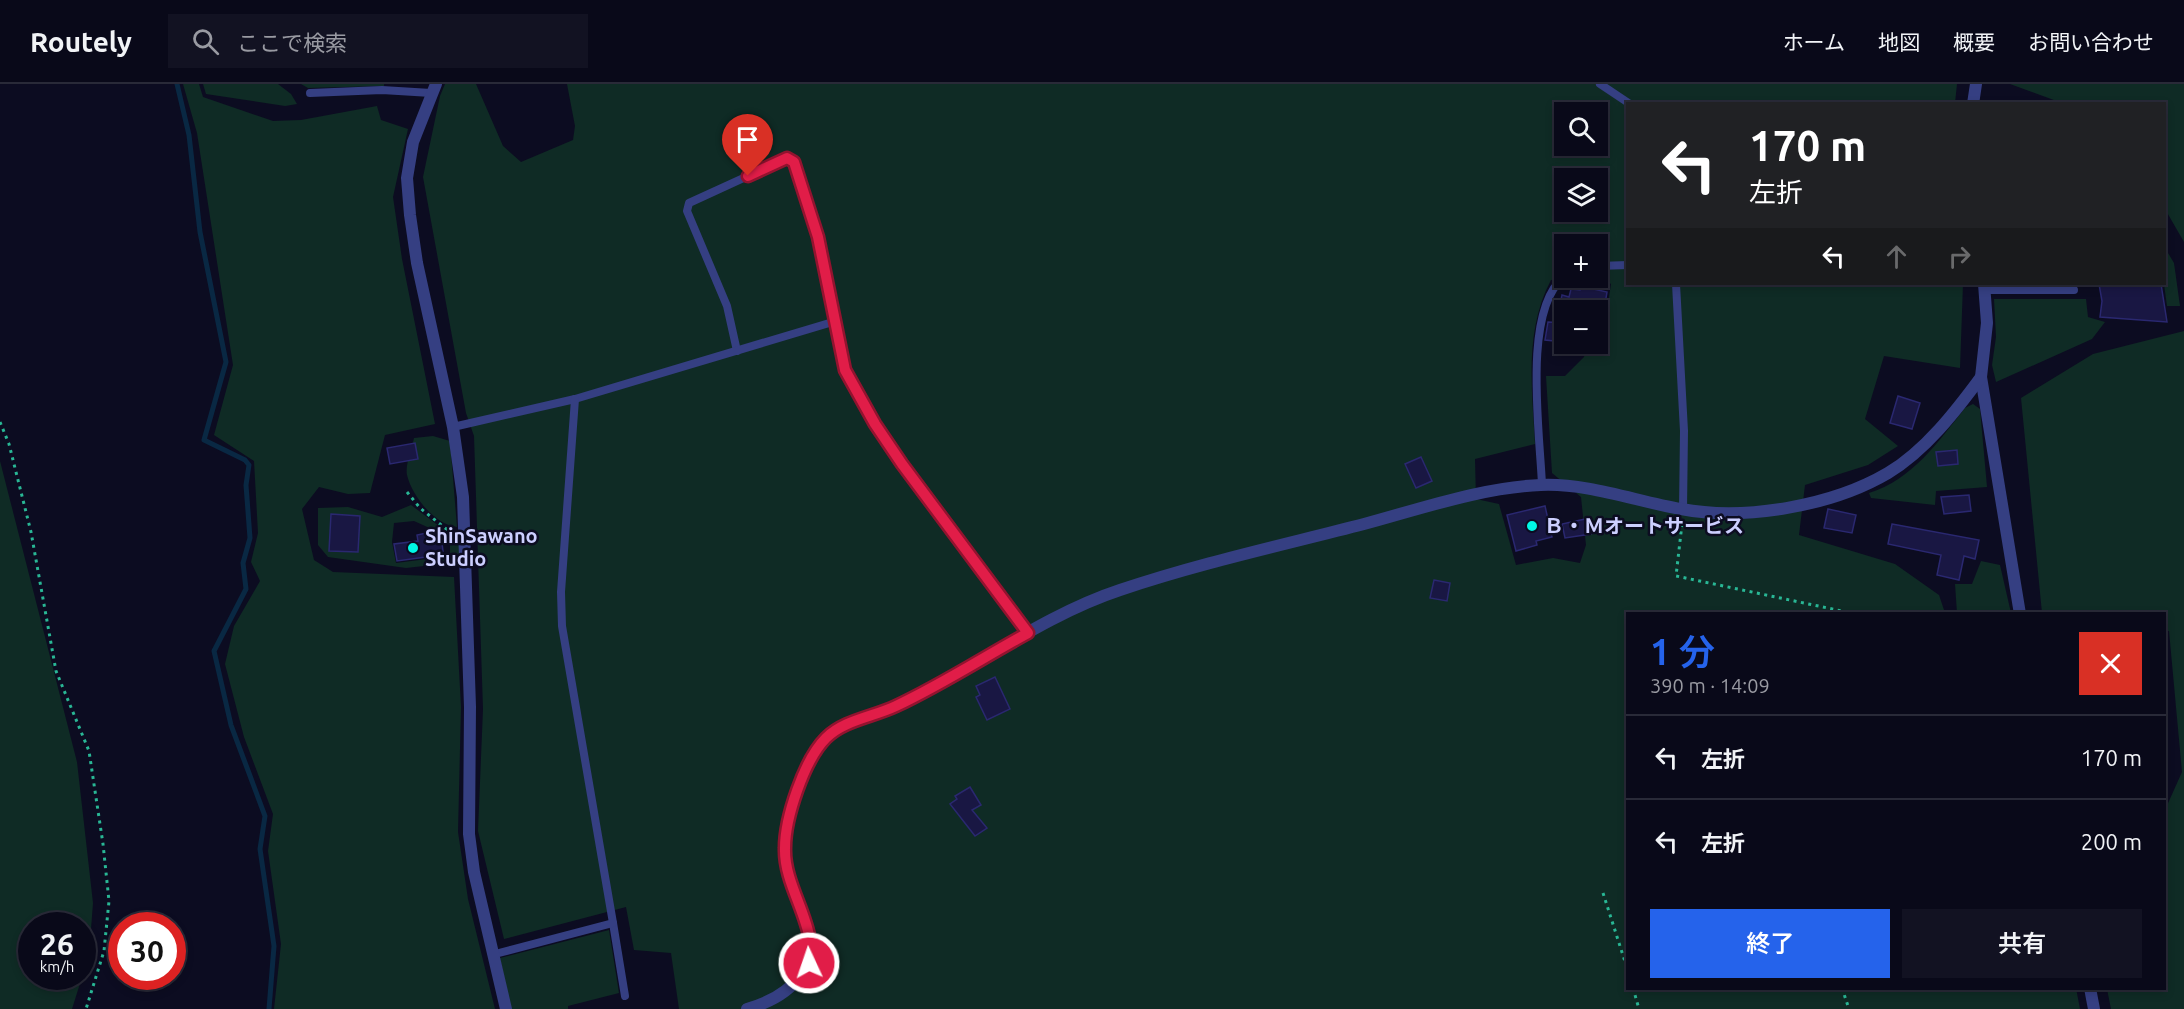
<!DOCTYPE html>
<html lang="ja">
<head>
<meta charset="utf-8">
<style>
	:root { --surface:#090919; --page:#121222; --text:#f1f3f6; --muted:#999aa2; --line:#292a38; --accent:#2563eb }
	body { margin:0; font-family:Ubuntu,"Noto Sans JP",sans-serif; background:var(--page); color:var(--text); height:100vh; display:flex; flex-direction:column; font-size:22px; white-space:nowrap }
	* { box-sizing:border-box; margin:0 }
	p { font-size:20px; color:var(--muted) }
	.icon { flex:none; width:33px; height:33px; fill:none; stroke:currentColor; stroke-width:2; stroke-linecap:round; stroke-linejoin:round }
	.map { position:relative; flex:1; overflow:hidden }
	.sheet { position:absolute; left:1626px; top:528px; width:540px; height:378px; display:flex; flex-direction:column; background:var(--surface); border-radius:0px; box-shadow:0 3px 9px #0003,0 0 0 2px var(--line) }
	.sheet>* { flex:none }
	.guide { position:absolute; left:1626px; top:18px; width:540px; height:183px; border-radius:0px; box-shadow:0 3px 9px #0003,0 0 0 2px var(--line); background:#202124; color:#fff; overflow:hidden }
	.buttons { position:absolute; left:1554px; top:18px; display:grid; gap:12px }
	.buttons a { display:grid; place-items:center; width:54px; height:54px; border-radius:0px; background:var(--surface); box-shadow:0 3px 9px #0003,0 0 0 2px var(--line); font-size:30px }
	.speed { position:absolute; left:18px; top:828px; display:flex; gap:12px; font-size:30px; font-weight:700; text-align:center }
	.speed>* { display:grid; place-content:center; width:78px; height:78px; border-radius:50%; background:var(--surface); box-shadow:0 3px 9px #0003,0 0 0 2px var(--line); line-height:1 }
	.speed small { font-size:15px; font-weight:400 }
	.speed .limit { border:9px solid #d22; background:#fff; color:#111 }
	.pin { position:absolute; display:grid; place-items:center; width:51px; height:51px; color:#fff; margin:-62px -26px; border-radius:50% 50% 50% 0; rotate:-45deg; box-shadow:0 0 6px #0007 }
	.pin .icon { rotate:45deg }
	.me { position:absolute; width:66px; margin:-33px; rotate:357deg; stroke-linejoin:round; filter:drop-shadow(0 0 4px #0008) }
	.turn { display:flex; align-items:center; gap:21px; height:126px; padding:0 24px; font-size:27px }
	.turn .icon { width:78px; height:78px; stroke-width:2.5 }
	.turn b { display:block; font-size:42px; line-height:51px }
	.lanes { display:flex; align-items:center; height:57px; padding:0 24px; background:#0003; justify-content:center; gap:30px; direction:ltr }
	.lanes .off { opacity:.35 }
	.round { display:grid; place-items:center; flex:none; width:63px; height:63px; border-radius:0px; background:var(--page) }
	.overview { display:flex; align-items:center; justify-content:space-between; height:102px; padding:0 24px }
	h1 { font-size:36px; font-weight:600; line-height:45px; color:var(--accent) }
	.button { display:flex; gap:12px; margin-top:auto; padding:12px 24px }
	.button a { flex:1; height:69px; border-radius:0px; background:var(--accent); color:#fff; font-size:24px; font-weight:600; line-height:69px; text-align:center }
	.button a+a { background:var(--page); color:var(--text) }
	ul { padding:0; list-style:none }
	li { display:flex; align-items:center; gap:18px; height:84px; padding:0 24px; border-top:2px solid var(--line) }
	li div { flex:1 }
	li b { display:block; font-size:22px }
	li em { font-style:normal }
	header { display:flex; align-items:center; gap:36px; box-sizing:border-box; height:84px; padding:0 30px; background:var(--surface); border-bottom:2px solid var(--line) }
	header strong { font-size:28px }
	nav { display:flex; gap:33px; margin-inline-start:auto; font-size:21px }
	.search { width:420px; height:54px; background:var(--page); display:flex; align-items:center; gap:15px; box-sizing:border-box; padding:0 21px; border-radius:0px; color:var(--muted); font-size:22px }
	.map>svg:first-child { display:block }
</style>
</head>
<body>
<header>
<strong>Routely</strong>
<div class="search"><svg class="icon" aria-label="search" viewBox="0 0 24 24"><circle cx="10" cy="10" r="6"/><path d="M15 15l6 6"/></svg>ここで検索</div>
<nav><a>ホーム</a><a>地図</a><a>概要</a><a>お問い合わせ</a></nav>
</header>
<div class="map">
<svg width="2184" height="925" viewBox="0 0 2184 925">
	<rect width="100%" height="100%" fill="#0c0c21"/>
	<g fill="#0f2b25" fill-rule="evenodd">
		<path d="M183,0H199L203,13L273,37L301,36L377,22L381,36L408,45L393,113L402,175L435,340L385,351L370,409L348,410L319,403L302,425L314,476L333,488L454,493L461,623L458,748L468,815L495,925H274L281,860L268,767L273,730L244,653L225,580L234,542L260,497L251,478L258,449L254,377L214,351L233,281L197,49Z"/>
		<path d="M203,0H278L291,10L297,20L285,22L206,10Z"/>
		<path d="M301,0H384V2L308,4Z"/>
		<path d="M445,0H476L503,62L521,78L573,56L575,42L567,0H1957L1955,19L1628,20V200H1963L1960,284L1884,272L1865,335L1898,362L1868,381L1805,401L1799,451L1895,480L1939,511L1945,529L1628,530V904H2076L2080,925H679L671,869L634,866L626,823L504,855L478,747L483,625L474,352L466,329L423,93L440,12ZM1564,28H1598V62H1564ZM1564,94H1598V128H1564ZM1564,160H1598V191L1611,200L1605,238L1598,239V260H1587L1584,273L1565,292H1546L1552,389L1581,413L1586,461L1580,479L1553,474L1516,481L1499,420L1476,415L1475,375L1535,360C1532,304 1524,247 1551,196L1574,194H1564Z"/>
		<path d="M2010,0H2184V158L2165,125L2164,20L2062,19Z"/>
		<path d="M2165,164L2174,179L2180,222H2167L2164,200Z"/>
		<path d="M1994,215H2086L2088,233L2105,238L2092,255L1996,298L1992,281L1996,253Z"/>
		<path d="M2184,247V925H2111L2107,905L2164,904L2165,726L2182,688L2169,547H2165L2164,530L2042,529L2021,314L2093,270Z"/>
		<path d="M1973,320L1980,325L1987,403L1936,407L1935,421L1871,414L1869,409C1912,396 1938,358 1965,324Z"/>
		<path d="M433,352L450,357L457,443C435,441 412,412 407,391C405,381 412,364 414,354Z"/>
		<path d="M0,377L77,678L93,819L89,871L83,891L82,842H32V892L82,893L72,925H0Z"/>
		<path d="M411,421L459,457V478L406,484L328,473L318,461V424L348,423L382,433ZM414,437L434,446L450,458V472L396,479L392,458L394,439Z"/>
		<path d="M1981,477L2000,481L2011,529H1957L1955,500H1972Z"/>
		<path d="M609,846L619,909L568,922V925H511L500,874Z"/>
	</g>
	<g fill="none" stroke-linecap="round" stroke-linejoin="round">
		<path stroke="#092843" stroke-width="5" d="M177,0L189,51L200,148L226,278L204,356L245,376L249,381L246,401L250,454L243,479L246,505L214,567L231,641L265,732L260,765L274,862L269,925"/>
	</g>
	<g fill="#191743" stroke="#2a2870" stroke-width="1.5">
		<path d="M2099,200H2161L2167,238L2100,233L2102,217Z"/>
		<path d="M1580,202L1607,208L1604,226H1559L1562,211L1569,213L1571,205L1580,206Z"/>
		<path d="M1548,238L1564,239V258L1545,256Z"/>
		<path d="M1898,312L1920,319L1912,345L1890,339Z"/>
		<path d="M415,359L418,375L390,380L387,364Z"/>
		<path d="M1957,366L1958,380L1938,382L1936,368Z"/>
		<path d="M1421,373L1432,397L1416,404L1405,380Z"/>
		<path d="M1969,411L1971,427L1944,430L1941,413Z"/>
		<path d="M1545,422L1552,453L1536,457L1537,461L1516,467L1507,431Z"/>
		<path d="M1828,425L1856,431L1852,449L1824,444Z"/>
		<path d="M331,430L360,432L358,468L329,467Z"/>
		<path d="M1590,434L1591,450L1565,454L1562,440Z"/>
		<path d="M1892,440L1979,456L1975,475L1964,472L1959,496L1937,491L1941,471L1888,460Z"/>
		<path d="M431,448L441,451L443,467L433,468V472L397,477L394,460L418,457L417,451Z"/>
		<path d="M1434,496L1450,499L1447,517L1430,514Z"/>
		<path d="M995,593L1010,625L987,636L976,613L980,611L976,602Z"/>
		<path d="M970,703L981,721L972,726L987,744L975,752L950,720L957,715L955,712Z"/>
	</g>
	<g fill="none" stroke-linecap="round" stroke-linejoin="round">
		<g stroke="#29b795" stroke-width="3" stroke-dasharray="3 4.5" stroke-linecap="butt">
			<path d="M0,338L9,360L31,448L56,587L89,667L103,760L109,817L104,867L86,925"/>
			<path d="M407,408L420,424L450,448"/>
			<path d="M1682,440L1676,492L1856,530"/>
			<path d="M1603,809L1628,887"/>
			<path d="M1633,904L1639,925"/>
			<path d="M1842,904L1849,925"/>
		</g>
		<g stroke="#353f82" stroke-width="8">
			<path d="M1600,0L1630,20"/>
			<path d="M310,9L382,6L431,9"/>
			<path d="M1598,182L1628,181"/>
			<path d="M1676,200L1684,347L1683,426"/>
			<path d="M1984,206H2074"/>
			<path d="M737,267L727,222L687,127L689,119L787,74L794,78L818,153L845,286L875,340L902,380L1028,549"/>
			<path d="M453,343L575,315L836,237"/>
			<path d="M1542,401C1540,350 1522,226 1564,193"/>
			<path d="M613,839L625,912"/>
			<path d="M495,870L613,839L562,542L561,508L575,315"/>
		</g>
		<g stroke="#353f82" stroke-width="12">
			<path d="M436,0L413,58L407,94L410,131L417,179L453,343L463,413L470,623L469,750L474,788L506,925"/>
			<path d="M1973,20L1976,0"/>
			<path d="M1984,200L1987,239L1981,293L2020,530"/>
			<path d="M2090,904L2094,925"/>
			<path d="M747,925C768,919 787,910 800,892C803,888 807,884 809,879C819,853 785,797 784,765C784,734 804,678 824,655C841,636 874,632 896,622C971,587 1041,532 1120,506C1200,479 1283,461 1364,440C1420,425 1483,403 1541,401C1588,399 1635,417 1681,425C1745,437 1832,422 1888,389C1925,367 1956,327 1981,293"/>
		</g>
	</g>
	<g fill="none" stroke-linecap="round" stroke-linejoin="round">
		<defs>
			<path id="route" d="M748,92L787,74L794,78L818,153L845,286L875,340L902,380L1028,549C984,573 941,601 896,622C873,633 844,636 826,654C804,676 785,734 785,764C784,796 805,825 810,856C811,863 810,872 809,879"/>
		</defs>
		<use href="#route" stroke="#92132f" stroke-width="15"/>
		<use href="#route" stroke="#e11d48" stroke-width="10"/>
	</g>
	<g fill="#00f7e5" stroke="#0c0c21" stroke-width="2">
		<circle cx="1532" cy="442" r="6"/>
		<circle cx="413" cy="464" r="6"/>
	</g>
	<g text-anchor="middle" stroke-width="5" stroke-linejoin="round" paint-order="stroke">
		<g font-size="20" font-weight="bold" fill="#cccfff" stroke="#0c0c21" text-anchor="start">
			<text x="1544" y="449">Ｂ・Ｍオートサービス</text>
			<text x="425" y="459">ShinSawano<tspan x="425" dy="23">Studio</tspan></text>
		</g>
	</g>
</svg>
<div class="buttons">
<a><svg class="icon" aria-label="search" viewBox="0 0 24 24"><circle cx="10" cy="10" r="6"/><path d="M15 15l6 6"/></svg></a>
<a><svg class="icon" aria-label="layers" viewBox="0 0 24 24"><path d="M12 4l9 5-9 5-9-5zM3 14l9 5 9-5"/></svg></a>
<a>+</a>
<a>−</a>
</div>
<div class="speed"><div>26<small>km/h</small></div><div class="limit">30</div></div>
<div class="pin" style="left:748px;top:92px;background:#d93025"><svg class="icon" aria-label="arrive" viewBox="0 0 24 24"><path d="M6 21V4h12l-3 4 3 4H6"/></svg></div>
<svg class="me" style="left:809px;top:879px" viewBox="-20 -20 40 40"><circle r="17" fill="#e11d48" stroke="#fff" stroke-width="3"/><path d="M0-11L8 9 0 5-8 9z" fill="#fff"/></svg>
<div class="guide">
<div class="turn"><svg class="icon" aria-label="left" viewBox="0 0 24 24"><path d="M17 20v-9H6M10 6l-5 5 5 5"/></svg><div><b>170 m</b>左折</div></div>
<div class="lanes"><svg class="icon" aria-label="left" viewBox="0 0 24 24"><path d="M17 20v-9H6M10 6l-5 5 5 5"/></svg><svg class="icon off" aria-label="ahead" viewBox="0 0 24 24"><path d="M12 20V5M6 11l6-6 6 6"/></svg><svg class="icon off" aria-label="right" viewBox="0 0 24 24"><path d="M7 20v-9h11M14 6l5 5-5 5"/></svg></div>
</div>
<section class="sheet">
<div class="overview"><div><h1>1 分</h1><p>390 m · 14:09</p></div><a class="round" style="background:#d93025;color:#fff"><svg class="icon" aria-label="close" viewBox="0 0 24 24"><path d="M6 6l12 12M18 6L6 18"/></svg></a></div>
<ul>
<li><svg class="icon" aria-label="left" viewBox="0 0 24 24"><path d="M17 20v-9H6M10 6l-5 5 5 5"/></svg><div><b>左折</b></div><em>170 m</em></li>
<li><svg class="icon" aria-label="left" viewBox="0 0 24 24"><path d="M17 20v-9H6M10 6l-5 5 5 5"/></svg><div><b>左折</b></div><em>200 m</em></li>
</ul>
<div class="button"><a>終了</a><a>共有</a></div>
</section>
</div>
</body>
</html>
